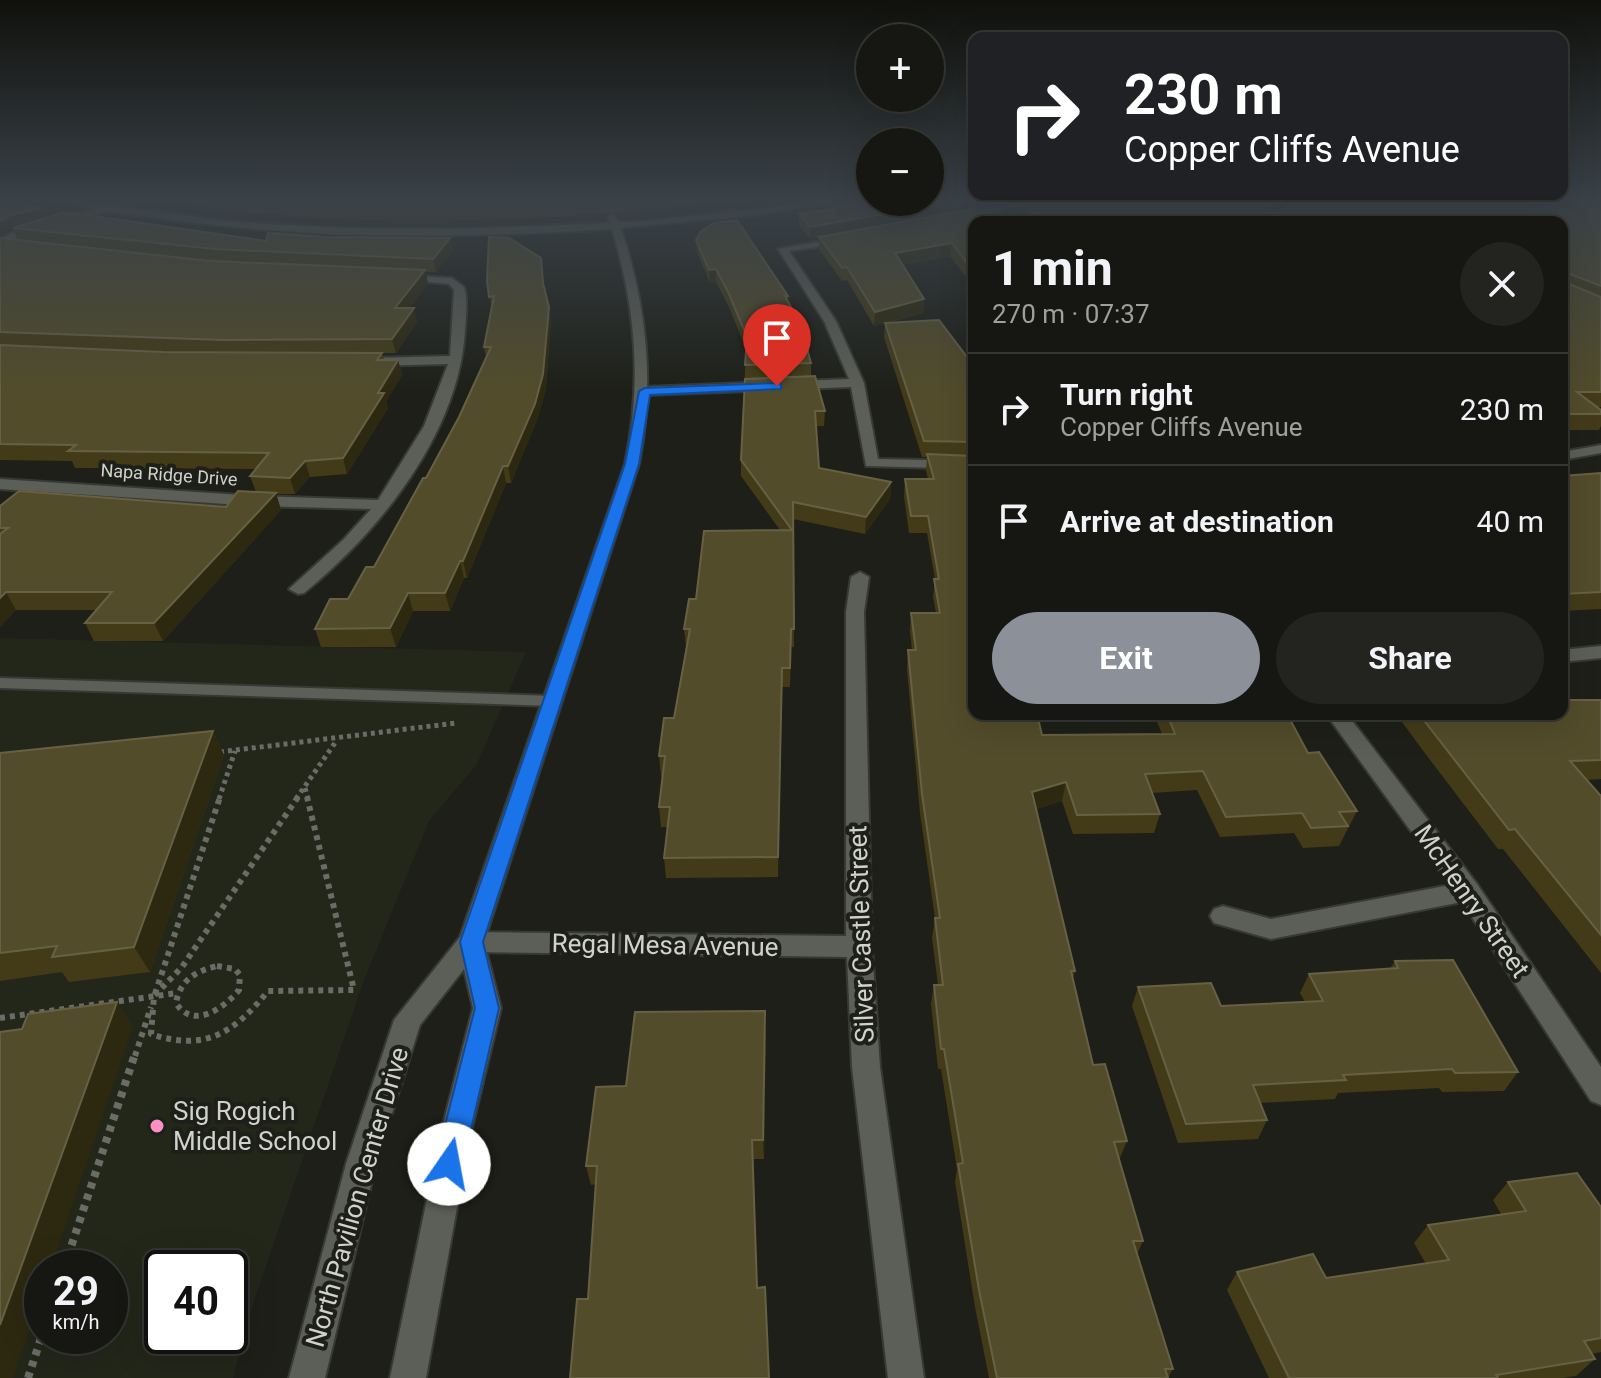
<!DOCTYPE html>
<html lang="en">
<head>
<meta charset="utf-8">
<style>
	:root { --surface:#161712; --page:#232420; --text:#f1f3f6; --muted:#9e9f9f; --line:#353632; --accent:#8c9099 }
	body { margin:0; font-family:Roboto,sans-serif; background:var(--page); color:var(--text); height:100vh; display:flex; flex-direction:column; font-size:30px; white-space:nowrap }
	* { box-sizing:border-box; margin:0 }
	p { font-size:26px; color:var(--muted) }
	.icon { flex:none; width:44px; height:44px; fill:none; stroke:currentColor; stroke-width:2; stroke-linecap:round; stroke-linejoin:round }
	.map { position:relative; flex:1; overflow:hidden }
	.sheet { position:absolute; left:968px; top:216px; width:600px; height:504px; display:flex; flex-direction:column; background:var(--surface); border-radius:16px; box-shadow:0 8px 32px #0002,0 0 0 2px var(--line) }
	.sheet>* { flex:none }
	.guide { position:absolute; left:968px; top:32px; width:600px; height:168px; border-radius:16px; box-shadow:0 8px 32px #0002,0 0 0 2px var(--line); background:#202124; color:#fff; overflow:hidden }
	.tools { position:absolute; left:856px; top:24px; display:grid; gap:16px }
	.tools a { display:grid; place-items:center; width:88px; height:88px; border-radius:50%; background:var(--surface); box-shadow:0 8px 32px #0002,0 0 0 2px var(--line); font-size:40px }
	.speed { position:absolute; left:24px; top:1250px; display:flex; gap:16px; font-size:40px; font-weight:700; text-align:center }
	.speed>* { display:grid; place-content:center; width:104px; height:104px; border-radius:50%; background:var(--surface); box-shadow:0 8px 32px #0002,0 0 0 2px var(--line); line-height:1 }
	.speed small { font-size:20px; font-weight:400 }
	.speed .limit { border:4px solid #111; border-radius:12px; background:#fff; color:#111 }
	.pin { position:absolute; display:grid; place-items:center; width:68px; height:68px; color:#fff; margin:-82px -34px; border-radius:50% 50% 50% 0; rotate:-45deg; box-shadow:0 0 8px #0007 }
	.pin .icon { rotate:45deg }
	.me { position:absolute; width:88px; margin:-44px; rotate:12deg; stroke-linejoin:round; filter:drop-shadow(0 0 6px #0008) }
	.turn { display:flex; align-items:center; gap:28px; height:168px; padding:0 24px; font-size:36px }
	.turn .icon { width:104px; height:104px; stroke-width:2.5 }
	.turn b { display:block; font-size:56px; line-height:68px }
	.round { display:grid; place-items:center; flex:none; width:84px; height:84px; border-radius:42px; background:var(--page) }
	.summary { display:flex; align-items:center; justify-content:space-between; height:136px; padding:0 24px }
	h1 { font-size:48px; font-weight:700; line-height:60px }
	.button { display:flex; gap:16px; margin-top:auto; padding:16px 24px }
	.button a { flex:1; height:92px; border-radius:48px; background:var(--accent); color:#fff; font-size:32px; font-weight:700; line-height:92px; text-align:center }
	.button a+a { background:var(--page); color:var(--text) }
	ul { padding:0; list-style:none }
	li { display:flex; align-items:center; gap:24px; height:112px; padding:0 24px; border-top:2px solid var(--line) }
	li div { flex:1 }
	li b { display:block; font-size:30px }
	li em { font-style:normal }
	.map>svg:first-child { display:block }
</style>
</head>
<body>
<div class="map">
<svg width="1601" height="1378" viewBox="0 0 1601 1378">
	<rect width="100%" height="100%" fill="#1d1f18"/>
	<path fill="#23271a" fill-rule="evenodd" d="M0,638L526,652L477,764L429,821L363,983L251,1310L233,1378H0ZM42,1268H110V1336H42ZM162,1268H230V1336H162Z"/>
	<path fill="#4f3108" d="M160,200H740L742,201C551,221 351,233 160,200Z"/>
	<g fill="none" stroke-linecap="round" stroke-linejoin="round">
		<defs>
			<path id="service" d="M0,678L554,696L562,701L554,706L0,688Z"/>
			<g id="minor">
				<path d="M132,200L143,201L23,234L0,246V239L17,230Z"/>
				<path d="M1023,200H1037L952,224L947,221Z"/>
				<path d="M846,237L849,242L789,251L836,321L864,383L878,459L974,461V469L866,466L851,387L645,395L638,391L645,387L849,379L824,321L778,249Z"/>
				<path d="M398,275L452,278L464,287C468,299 466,316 465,329C460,432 380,531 304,593L298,594L289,589L343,540L371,509L257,506L0,489V479L257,496L378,500L424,426L448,364L371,366L365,362L371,358L450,356L454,290L449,284L398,279Z"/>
				<path d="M1601,445V453L1562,460V452Z"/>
				<path d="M860,572L869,577L864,612L872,947L880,1067L924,1378H888L852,1067L847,957L471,952L462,949L458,942L462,935L471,932L846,936V612L851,577Z"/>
				<path d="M1601,646V658L1562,662V650Z"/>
				<path d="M1326,714H1347L1477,884L1601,1067V1105L1591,1101L1462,902L1271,939L1214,923L1210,916L1214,909L1223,906L1271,919L1450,885Z"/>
			</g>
			<path id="tertiary" d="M70,200L236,222L346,228L455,229L610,223L608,217L613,214L619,222H633L841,200L756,215L621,228C647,308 655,382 639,464L484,942L501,1008L470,1136L426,1378H390L440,1136L473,1008L464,969L420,1025L376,1164L325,1378H289L346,1164L394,1020L460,937L625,464C642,382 636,309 612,229C457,239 300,240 146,216C123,213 88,211 70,200Z"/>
		</defs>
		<use href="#service" stroke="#373934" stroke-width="4"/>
		<use href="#minor" stroke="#373934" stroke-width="4"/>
		<use href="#tertiary" stroke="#373934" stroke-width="4"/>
		<g stroke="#6a6c66" stroke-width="5" stroke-dasharray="4 4" stroke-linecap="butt">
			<path d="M220,752L456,723"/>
			<path d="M305,788L308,799"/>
			<path d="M219,799L235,751"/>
			<path d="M296,799L337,740"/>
		</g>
		<g stroke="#6a6c66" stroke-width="6" stroke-dasharray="5 5" stroke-linecap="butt">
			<path d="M298,797L182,967L154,996L151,1034C205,1052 234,1033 268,991L354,990L307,797"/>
			<path d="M217,966L235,969L240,975L239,990C223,1009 193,1030 176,1003C180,980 196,971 217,966Z"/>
			<path d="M155,994L220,797"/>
			<path d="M0,1018L177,993"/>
			<path d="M135,1056L151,1007"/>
		</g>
		<g stroke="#6a6c66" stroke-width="8" stroke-dasharray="6 6" stroke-linecap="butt">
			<path d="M64,1268L135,1054"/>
			<path d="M28,1378L42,1335"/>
		</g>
		<use href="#service" fill="#5c5f57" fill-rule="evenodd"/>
		<use href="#minor" fill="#5c5f57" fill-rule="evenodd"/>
		<use href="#tertiary" fill="#5c5f57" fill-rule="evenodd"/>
	</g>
	<g fill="#433b18">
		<path d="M1005,200H1291L1270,212L1277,213L1296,200H1601V407H1597L1601,410V426L1599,430H1562V222H1028L1015,209L1016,200L1006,201Z"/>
		<path d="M832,207L963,211L974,222V288L950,256L902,265L924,299L923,313L887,323L974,374V714L1042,735L1162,734L1154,714H1287L1308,753L1357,811L1339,846L1303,848L1294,833L1220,837L1197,790L1152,793L1160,814L1154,833L1073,834L1062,801L1036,809L1075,971L1073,979L1093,1065L1127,1141L1119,1160L1143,1241L1137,1254L1173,1369L1168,1378H989L975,1307L955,1182L957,1169L941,1069H938L931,1004L934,985H938L932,938L935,918L920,813L907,669L908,650H912L910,631L911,613H936L933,597L935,579L927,533H909L904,496L905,479H928L926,471L927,457H922L884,337L885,323L874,326L847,280L842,281L819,249V237L810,239L799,225V213L832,210Z"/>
		<path d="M41,208L45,218L266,241L453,250L436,272H425L428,283L409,308L417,322L396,353H382L384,360H398L402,375L386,402L388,408L347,474L310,477L295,494H276L281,510L163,641H94L85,623L96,610H16L0,627V506L226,507L256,492L250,476L256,469L75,468L72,461L0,460V238L18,240L13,229Z"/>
		<path d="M696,240L788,296V301L811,363V376L825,411L824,426H816L819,468L891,482L890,499L865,534L793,519L794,647H791L790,687H782L778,877L666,878L664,858L668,827H661L659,807L663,776H661L659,756L674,718L686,647L684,629L696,599L780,530L741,476V460L746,349L729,307L716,282L710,283L697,252Z"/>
		<path d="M543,271L544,288L551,320L546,389L537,420L511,483H506L467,578H464L450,611H413L396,647H321L315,629L348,599L374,567L426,478L459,417L486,357L484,347L492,309L487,281Z"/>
		<path d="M1601,473V609L1562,611V476Z"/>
		<path d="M1601,700V779L1587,780L1601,796V973L1503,849H1498L1427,756L1396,714H1562Z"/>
		<path d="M213,731L224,755L150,972L69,982L62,972L0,981V753Z"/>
		<path d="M1395,961L1518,1072L1504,1091L1442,1092L1439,1088L1338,1093L1335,1099L1260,1103L1267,1120L1258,1139L1178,1143L1132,1006L1138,987L1221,1006L1305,1002L1300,993L1309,974L1390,969Z"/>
		<path d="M766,1030L764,1159H754L591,1185L586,1166L626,1086Z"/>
		<path d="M1508,1182L1601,1207V1352L1592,1354L1595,1359L1576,1376L1562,1378H1269L1227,1290L1237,1272L1326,1278L1426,1264L1414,1243L1428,1225L1501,1214L1493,1200Z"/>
	</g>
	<g fill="#2d2910">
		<path d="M964,200L963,212L810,239V227Z"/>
		<path d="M1275,200H1291L1258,219L1261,208Z"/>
		<path d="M41,208L46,219L16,227L0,236V221L11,215Z"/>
		<path d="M450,238L453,250L436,272L433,259Z"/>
		<path d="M952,243L950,256L895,266V253Z"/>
		<path d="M716,269V282L710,283L709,270Z"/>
		<path d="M425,270L428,283L399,322L395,308Z"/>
		<path d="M924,299L923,313L874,326L875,312Z"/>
		<path d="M549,307L551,320L546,389L537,420L511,483L508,466Z"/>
		<path d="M414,308L417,322L396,353L392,339Z"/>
		<path d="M398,360L402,375L386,402L388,408L347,474L343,458L378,393Z"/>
		<path d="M305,461L310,477L295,494L290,478Z"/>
		<path d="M503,466L506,483L467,578L463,561Z"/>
		<path d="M891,482L890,499L865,534L866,517Z"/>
		<path d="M276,493L281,510L163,641L154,623Z"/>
		<path d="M460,561L464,578L450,611L445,593Z"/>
		<path d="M6,592L16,610L0,627V598Z"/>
		<path d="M408,593L413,611L396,647L390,628Z"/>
		<path d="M782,668V687L778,877V857Z"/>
		<path d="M213,731L224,755L150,972L134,947Z"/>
		<path d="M1066,782L1062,801L1028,811L1032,792Z"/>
		<path d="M117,1002L133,1026L51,1268H42V1294L13,1378H0V1325Z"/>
		<path d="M765,1011L766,1030L764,1159L763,1140Z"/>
	</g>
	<g fill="#524c2b" stroke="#666144" stroke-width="2">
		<path d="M930,200H964L810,227L799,213L835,209L832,207L871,202H930Z"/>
		<path d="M1018,200H1275L1261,208V212L1277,213L1296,200H1567L1601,201V286L1565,272L1567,283L1601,297V392H1577L1601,410V414H1562V222H1043Z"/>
		<path d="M0,201L41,208L11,215L0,221Z"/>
		<path d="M972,209L984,222H974V273L952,243L895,253L924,299L875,312L847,267L842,268L819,237Z"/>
		<path d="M65,212L266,241L268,233L325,237L450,238L433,259L215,249L13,228Z"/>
		<path d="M737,220L788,296H785L800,323L811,363L745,365L747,337L729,294L716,269L709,270L696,240L701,231L714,223Z"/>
		<path d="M489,237L509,238L541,258L543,283L549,307L543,374L535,404L508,466H503L463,561H460L445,593H408L390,628L315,629L330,599H348L366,567H374L423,478H426L459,417L491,347H484L494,296L489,297L487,281Z"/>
		<path d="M0,238L210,261L425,270L395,308H414L392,339L223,340L0,332Z"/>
		<path d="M939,320L967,357L974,374V442L924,441L885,323Z"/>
		<path d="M0,345L162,352L382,353L377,360H398L378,393H384L343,458L305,461L290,478L250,476L269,453L68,451L76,445L0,444Z"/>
		<path d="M815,376L825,411H815L819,468L891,482L866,517L793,502L794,629H791L790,668H782L778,857L664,858L670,807H659L665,756H659L664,718H674L690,629H684L689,599H696L704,531L792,530L741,460L745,379Z"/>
		<path d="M927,454L974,456V714H1037L1042,735L1175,734L1167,714H1287L1308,753L1319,752L1357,811L1339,812L1348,826L1311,828L1302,813L1226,817L1203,771L1145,774L1160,814L1077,815L1066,782L1032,792L1075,971H1071L1093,1065L1105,1064L1127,1141L1114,1142L1143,1241H1133L1173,1369H1165L1168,1378H997L979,1290L958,1164L963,1163L944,1049H941L934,985H943L935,918H940L922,794L908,650H916L911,613H940L934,579H939L928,516H911L905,479H934Z"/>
		<path d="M1601,473V592L1562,594V476Z"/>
		<path d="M19,491L226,507L238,491L276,493L154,623H85L112,592H6L0,598V534L8,528H0V506Z"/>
		<path d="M1562,700H1601V760L1570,761L1601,796V935L1515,829L1509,830L1419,714H1562Z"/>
		<path d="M213,731L134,947L52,957L57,946L0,953V753Z"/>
		<path d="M1453,960L1518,1072L1455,1073L1452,1069L1343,1075L1346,1080L1253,1085L1267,1120L1186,1124L1138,987L1211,983L1221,1006L1323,1001L1309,974L1398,968L1395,961Z"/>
		<path d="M117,1002L0,1325V1032L22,1029L28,1014Z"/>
		<path d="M765,1011L763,1140H752L757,1288L765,1287L769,1378H570L577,1299H588L597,1166H586L596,1087L626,1086L635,1012Z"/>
		<path d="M1577,1173L1601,1207V1338L1584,1341L1595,1359L1496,1375L1498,1378H1289L1237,1272L1313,1254L1326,1278L1449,1260L1428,1225L1526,1211L1508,1182Z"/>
	</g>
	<linearGradient id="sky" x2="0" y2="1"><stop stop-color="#10110d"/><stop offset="0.51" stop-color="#3a4248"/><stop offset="1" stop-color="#3a4248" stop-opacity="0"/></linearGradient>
	<rect width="1601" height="393" fill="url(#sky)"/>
	<path fill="#1a73e8" stroke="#114b97" stroke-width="2" d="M777,383L781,384V389L650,395L639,464L483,942L499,1008L463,1164L459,1173L449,1177L440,1173L435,1164L475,1008L460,942L625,464L639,391L645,388Z"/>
	<circle fill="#fb8fc4" stroke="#1d1f18" stroke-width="3" cx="157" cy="1126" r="8"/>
	<g text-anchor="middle" stroke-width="8" stroke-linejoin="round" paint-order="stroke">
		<g font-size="18" fill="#d0d2cd" stroke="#1d1f18">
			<text transform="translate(169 475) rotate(4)" y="6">Napa Ridge Drive</text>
		</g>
		<g font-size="26" fill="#d0d2cd" stroke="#1d1f18">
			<text transform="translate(1472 901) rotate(55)" y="9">McHenry Street</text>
			<text transform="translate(861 934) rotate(-92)" y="9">Silver Castle Street</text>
			<text transform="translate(665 945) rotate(1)" y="9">Regal Mesa Avenue</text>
			<text transform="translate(357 1197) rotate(-74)" y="9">North Pavilion Center Drive</text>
		</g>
		<g font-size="26" fill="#d0d2cd" stroke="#1d1f18" text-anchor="start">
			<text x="173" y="1120">Sig Rogich<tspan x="173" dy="30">Middle School</tspan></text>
		</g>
	</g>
</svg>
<div class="tools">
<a>+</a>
<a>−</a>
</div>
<div class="speed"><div>29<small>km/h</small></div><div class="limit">40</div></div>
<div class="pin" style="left:777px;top:386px;background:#d93025"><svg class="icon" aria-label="arrive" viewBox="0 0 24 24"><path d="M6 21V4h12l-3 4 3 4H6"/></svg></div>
<svg class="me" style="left:449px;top:1164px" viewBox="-20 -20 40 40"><circle r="19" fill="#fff"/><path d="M0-13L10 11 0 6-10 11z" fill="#1a73e8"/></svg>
<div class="guide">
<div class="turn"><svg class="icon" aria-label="right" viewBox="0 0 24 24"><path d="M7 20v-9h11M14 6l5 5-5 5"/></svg><div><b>230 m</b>Copper Cliffs Avenue</div></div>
</div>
<section class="sheet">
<div class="summary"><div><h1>1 min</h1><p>270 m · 07:37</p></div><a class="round"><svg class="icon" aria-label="close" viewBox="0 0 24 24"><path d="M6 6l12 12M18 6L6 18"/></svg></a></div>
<ul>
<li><svg class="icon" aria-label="right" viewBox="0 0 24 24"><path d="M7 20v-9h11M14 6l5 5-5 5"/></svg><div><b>Turn right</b><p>Copper Cliffs Avenue</p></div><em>230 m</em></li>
<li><svg class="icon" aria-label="arrive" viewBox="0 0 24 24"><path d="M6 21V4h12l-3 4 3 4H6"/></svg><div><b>Arrive at destination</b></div><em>40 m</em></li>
</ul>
<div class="button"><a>Exit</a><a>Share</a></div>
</section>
</div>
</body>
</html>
